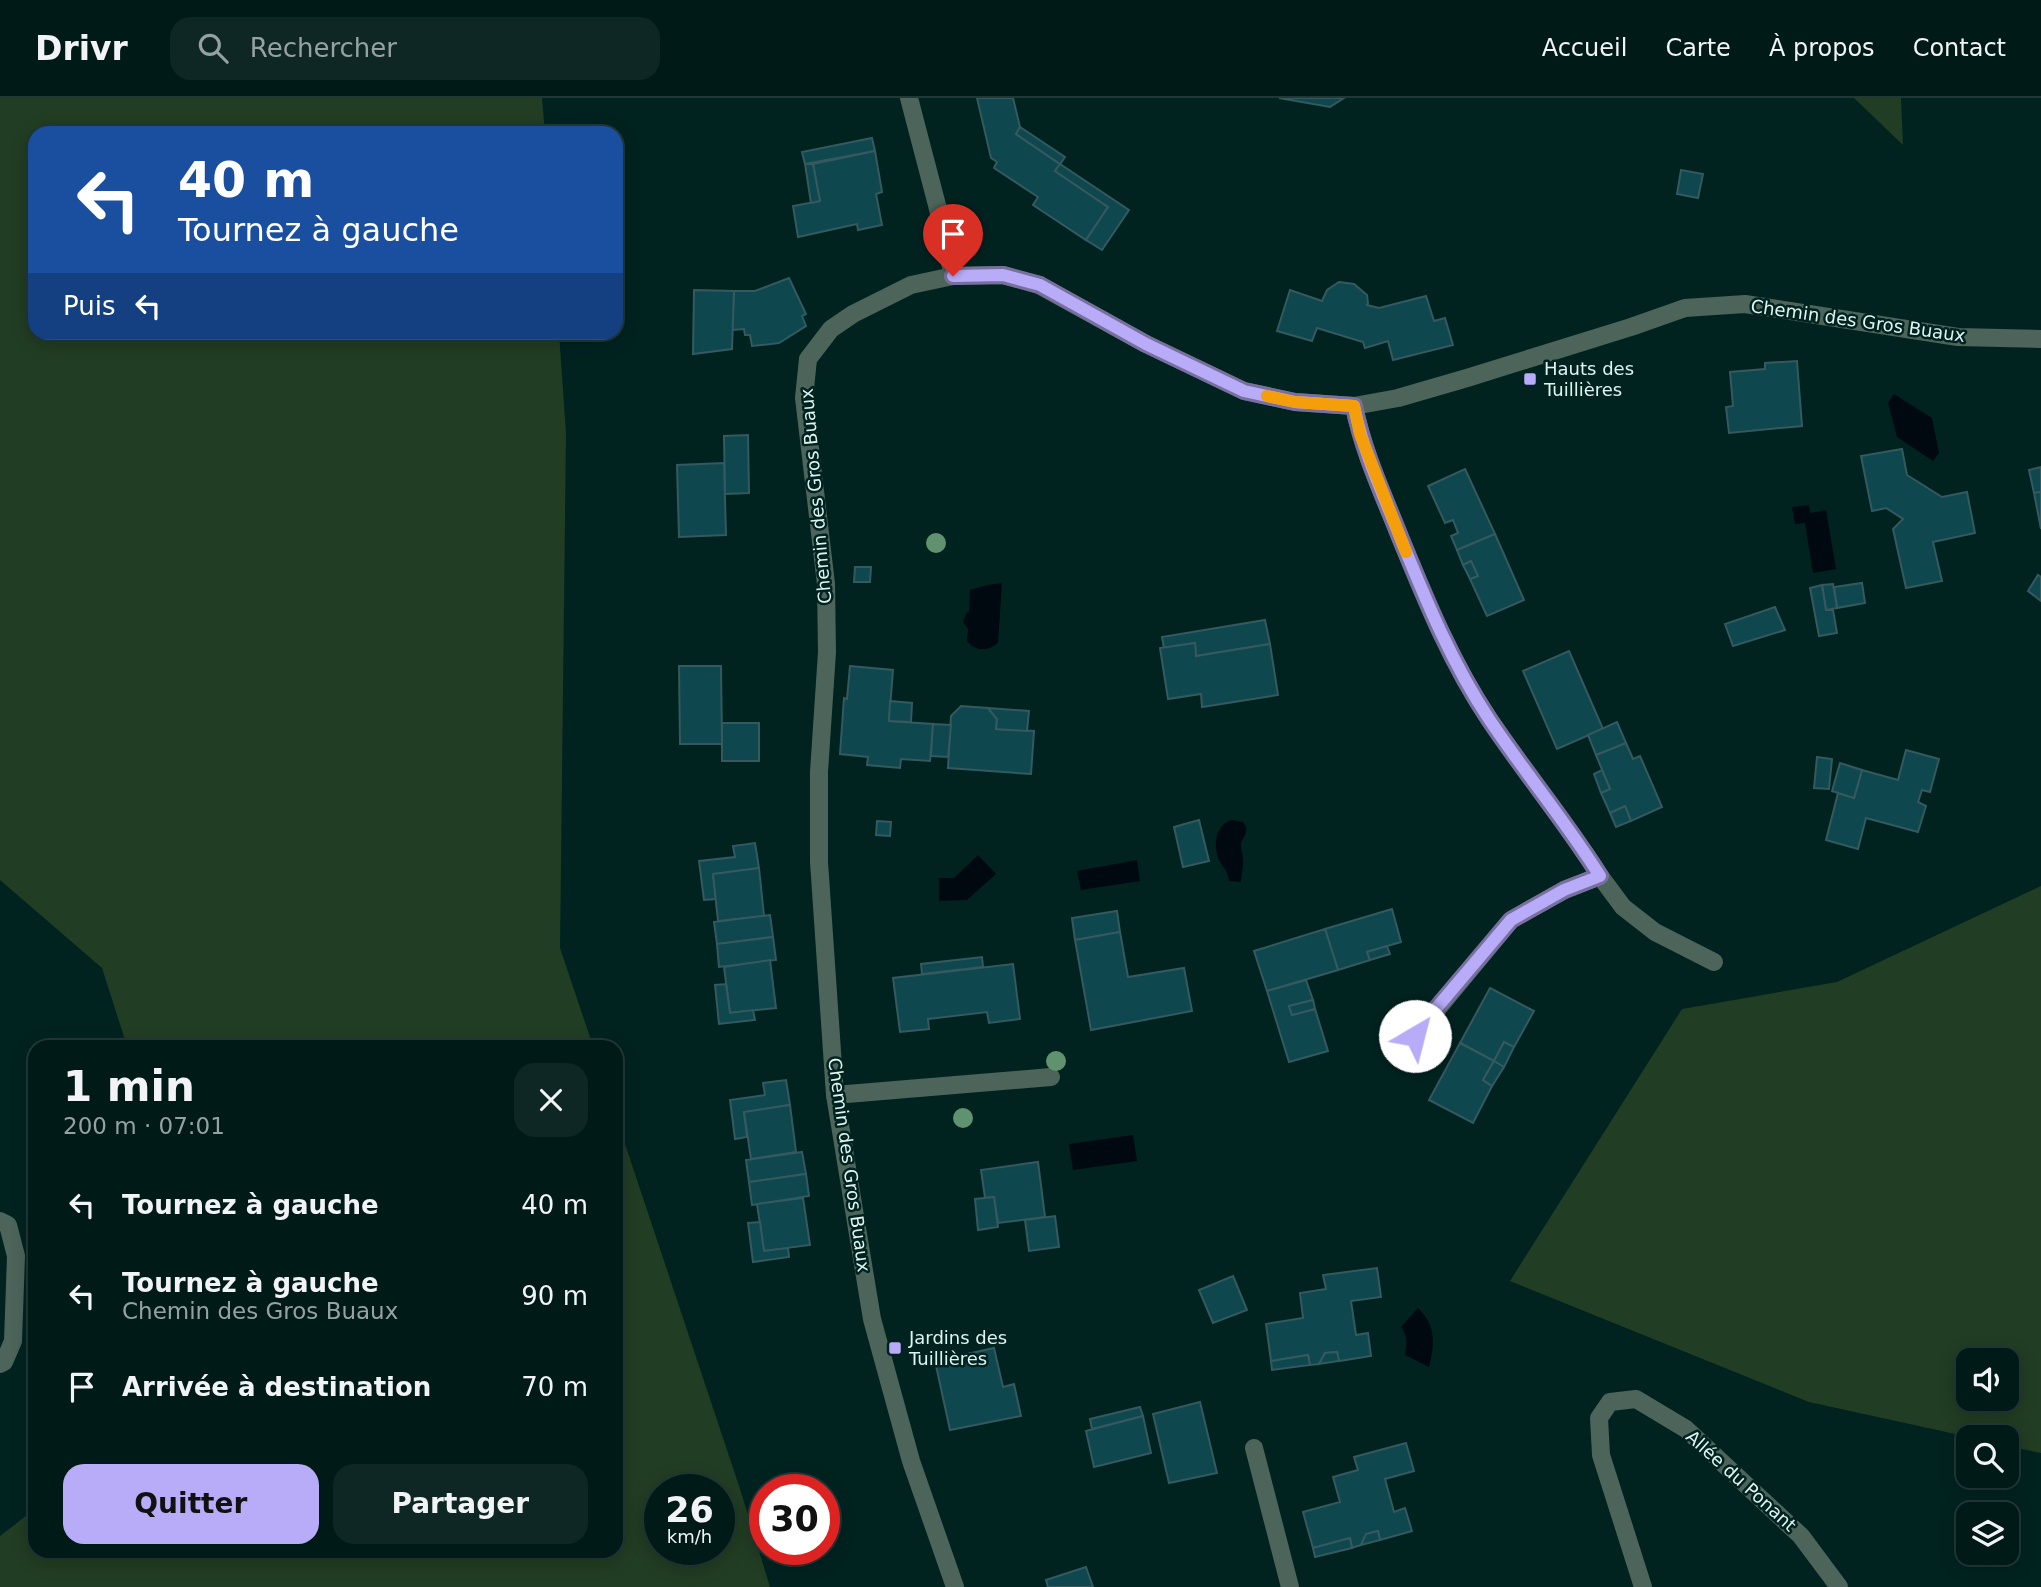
<!DOCTYPE html>
<html lang="fr">
<head>
<meta charset="utf-8">
<style>
	:root { --surface:#001a18; --page:#0e2725; --text:#f1f3f6; --muted:#95a1a2; --line:#223837; --accent:#b8abf7 }
	body { margin:0; font-family:"DejaVu Sans",sans-serif; background:var(--page); color:var(--text); height:100vh; display:flex; flex-direction:column; font-size:26px; white-space:nowrap }
	* { box-sizing:border-box; margin:0 }
	p { font-size:23px; color:var(--muted) }
	.icon { flex:none; width:38px; height:38px; fill:none; stroke:currentColor; stroke-width:2; stroke-linecap:round; stroke-linejoin:round }
	.map { position:relative; flex:1; overflow:hidden }
	.sheet { position:absolute; left:28px; top:942px; width:595px; height:518px; display:flex; flex-direction:column; background:var(--surface); border-radius:21px; box-shadow:0 4px 18px #0003,0 0 0 2px var(--line) }
	.sheet>* { flex:none }
	.top-card { position:absolute; left:28px; top:28px; width:595px; height:214px; border-radius:21px; box-shadow:0 4px 18px #0003,0 0 0 2px var(--line); background:#1a4fa0; color:#fff; overflow:hidden }
	.fabs { position:absolute; left:1956px; top:1250px; display:grid; gap:14px }
	.fabs a { display:grid; place-items:center; width:63px; height:63px; border-radius:14px; background:var(--surface); box-shadow:0 4px 18px #0003,0 0 0 2px var(--line); font-size:35px }
	.speed { position:absolute; left:644px; top:1376px; display:flex; gap:14px; font-size:35px; font-weight:700; text-align:center }
	.speed>* { display:grid; place-content:center; width:91px; height:91px; border-radius:50%; background:var(--surface); box-shadow:0 4px 18px #0003,0 0 0 2px var(--line); line-height:1 }
	.speed small { font-size:18px; font-weight:400 }
	.speed .limit { border:10px solid #d22; background:#fff; color:#111 }
	.pin { position:absolute; display:grid; place-items:center; width:60px; height:60px; color:#fff; margin:-72px -30px; border-radius:50% 50% 50% 0; rotate:-45deg; box-shadow:0 0 7px #0007 }
	.pin .icon { rotate:45deg }
	.me { position:absolute; width:77px; margin:-38px; rotate:37deg; stroke-linejoin:round; filter:drop-shadow(0 0 5px #0008) }
	.turn { display:flex; align-items:center; gap:24px; height:147px; padding:0 35px; font-size:32px }
	.turn .icon { width:91px; height:91px; stroke-width:2.5 }
	.turn b { display:block; font-size:49px; line-height:60px }
	.then { display:flex; align-items:center; height:66px; padding:0 35px; background:#0003; gap:14px; font-size:26px }
	.round { display:grid; place-items:center; flex:none; width:74px; height:74px; border-radius:21px; background:var(--page) }
	.overview { display:flex; align-items:center; justify-content:space-between; height:119px; padding:0 35px }
	h1 { font-size:42px; font-weight:800; line-height:52px }
	.primary-button { display:flex; gap:14px; margin-top:auto; padding:14px 35px }
	.primary-button a { flex:1; height:80px; border-radius:21px; background:var(--accent); color:#111; font-size:28px; font-weight:800; line-height:80px; text-align:center }
	.primary-button a+a { background:var(--page); color:var(--text) }
	ul { padding:0; list-style:none }
	li { display:flex; align-items:center; gap:21px; height:91px; padding:0 35px }
	li div { flex:1 }
	li b { display:block; font-size:26px }
	li em { font-style:normal }
	header { display:flex; align-items:center; gap:42px; box-sizing:border-box; height:98px; padding:0 35px; background:var(--surface); border-bottom:2px solid var(--line) }
	header strong { font-size:33px }
	nav { display:flex; gap:38px; margin-inline-start:auto; font-size:24px }
	.search { width:490px; height:63px; background:var(--page); display:flex; align-items:center; gap:18px; box-sizing:border-box; padding:0 24px; border-radius:21px; color:var(--muted); font-size:26px }
	.map>svg:first-child { display:block }
</style>
</head>
<body>
<header>
<strong>Drivr</strong>
<div class="search"><svg class="icon" aria-label="search" viewBox="0 0 24 24"><circle cx="10" cy="10" r="6"/><path d="M15 15l6 6"/></svg>Rechercher</div>
<nav><a>Accueil</a><a>Carte</a><a>À propos</a><a>Contact</a></nav>
</header>
<div class="map">
<svg width="2041" height="1489" viewBox="0 0 2041 1489">
	<rect width="100%" height="100%" fill="#002320"/>
	<g fill="#213d23" fill-rule="evenodd">
		<path d="M0,0H542L545,35H35V234L559,235L566,335L560,850L593,948H127L102,870L0,782Z"/>
		<path d="M1854,0H1901L1903,47Z"/>
		<path d="M2041,788V1355L2007,1348V1339H1969L1809,1304L1510,1183L1682,911L1837,884ZM1969,1262H2007V1300H1969Z"/>
		<path d="M616,1019L741,1394L770,1489H0V1438L35,1411V1452H616ZM660,1391H719V1451H660Z"/>
	</g>
	<g fill="#000910">
		<path d="M1894,296L1932,320L1939,355L1933,363L1897,339L1888,305Z"/>
		<path d="M1809,407L1810,415L1826,412L1836,471L1813,475L1805,425L1795,426L1792,409Z"/>
		<path d="M1002,485L998,545C989,553 975,554 967,543L968,531L963,524L966,516L969,513L970,492L987,487Z"/>
		<path d="M1232,722L1243,724C1252,735 1240,739 1241,750C1241,753 1243,758 1243,761C1244,769 1241,776 1241,784L1229,783C1228,773 1223,770 1219,762C1213,747 1215,727 1232,722Z"/>
		<path d="M978,757L996,776L967,802L939,803V780H954Z"/>
		<path d="M1137,762L1140,783L1081,792L1077,773Z"/>
		<path d="M1133,1037L1137,1063L1073,1072L1069,1046Z"/>
		<path d="M1418,1210C1436,1227 1435,1246 1429,1269L1405,1257C1407,1246 1408,1238 1401,1229Z"/>
	</g>
	<g fill="#0f474f" stroke="#34595e" stroke-width="2">
		<path d="M977,0H1013L1020,29L1016,36L1060,66L1055,73L1108,109L1086,142L1033,107L1038,99L994,70L997,64L991,60Z"/>
		<path d="M1279,0H1344L1330,9Z"/>
		<path d="M1020,29L1065,59L1060,66L1016,36Z"/>
		<path d="M872,40L875,53L805,66L802,54Z"/>
		<path d="M875,53L882,94L876,96L882,127L858,132L857,126L798,139L793,108L820,103L813,66Z"/>
		<path d="M805,66H813L820,103L811,105Z"/>
		<path d="M1060,66L1129,112L1102,152L1086,142L1108,109L1055,73Z"/>
		<path d="M1681,72L1703,76L1698,100L1677,96Z"/>
		<path d="M789,180L806,216L802,218L806,228L779,245L752,248L750,237H745L744,231L732,232L734,193H755Z"/>
		<path d="M1339,184L1354,186L1367,197L1368,205L1367,207L1379,210L1426,198L1434,223L1445,220L1453,247L1393,262L1388,243L1365,250L1363,244L1317,230L1312,243L1277,233L1290,192L1322,203L1327,192Z"/>
		<path d="M694,192L734,193L732,251L693,256Z"/>
		<path d="M1797,263L1802,328L1729,335L1726,309L1733,308L1730,274L1765,271V265Z"/>
		<path d="M748,337L749,395L725,396L724,338Z"/>
		<path d="M1902,351L1907,377L1942,399L1967,394L1975,435L1933,444L1942,483L1906,490L1893,431L1903,421L1886,410L1872,413L1861,358Z"/>
		<path d="M724,365L726,437L679,439L677,367Z"/>
		<path d="M2041,369V394L2034,395L2029,372Z"/>
		<path d="M1465,371L1495,436L1457,452L1451,438L1458,435L1453,422L1445,425L1428,388Z"/>
		<path d="M2041,394V431L2034,395Z"/>
		<path d="M1495,436L1524,502L1487,518L1470,481L1478,478L1471,463L1463,467L1457,452Z"/>
		<path d="M1471,463L1478,478L1470,481L1463,467Z"/>
		<path d="M855,469H871L870,484H854Z"/>
		<path d="M2038,477L2041,479V503L2028,493Z"/>
		<path d="M1862,485L1865,505L1837,510L1834,489Z"/>
		<path d="M1833,486L1837,510L1826,512L1822,487Z"/>
		<path d="M1822,487L1826,512H1833L1837,535L1819,538L1810,490Z"/>
		<path d="M1775,509L1785,532L1733,548L1725,526Z"/>
		<path d="M1265,522L1270,546L1196,558L1195,545L1164,550L1162,539Z"/>
		<path d="M1195,545L1196,558L1270,546L1278,597L1202,609L1201,596L1168,601L1160,550Z"/>
		<path d="M1569,553L1603,631L1557,651L1523,573Z"/>
		<path d="M679,568H721L722,646H680Z"/>
		<path d="M850,568L893,572L889,623L933,626L930,663L901,661L900,670L867,667L868,659L840,656L844,600L847,601Z"/>
		<path d="M890,603L912,605L911,624L889,623Z"/>
		<path d="M961,608L988,610L997,621L996,631L1034,633L1031,676L948,670L951,618Z"/>
		<path d="M988,610L1029,613L1027,633L996,631L997,621Z"/>
		<path d="M1617,624L1626,645L1596,657L1588,637Z"/>
		<rect x="722" y="625" width="37" height="38"/>
		<path d="M933,626L951,627L948,659L931,658Z"/>
		<path d="M1626,645L1633,661L1640,658L1662,709L1631,723L1625,708L1610,715L1601,695L1610,691L1596,657Z"/>
		<path d="M1906,652L1939,661L1930,694L1922,692L1918,704L1926,708L1918,734L1866,720L1858,751L1826,742L1838,695L1854,700L1862,672L1898,682Z"/>
		<path d="M1817,659L1832,661L1829,691L1814,690Z"/>
		<path d="M1840,665L1862,672L1854,700L1832,693Z"/>
		<path d="M1602,672L1610,691L1601,695L1594,676Z"/>
		<path d="M1625,708L1631,723L1616,729L1610,715Z"/>
		<path d="M1199,722L1209,763L1183,769L1174,729Z"/>
		<path d="M877,723L891,724L890,738L876,737Z"/>
		<path d="M755,745L759,770L713,776L716,801L704,802L699,763L735,759L733,748Z"/>
		<path d="M759,770L764,818L718,823L713,776Z"/>
		<path d="M1392,811L1401,844L1367,854L1370,862L1338,872L1325,831Z"/>
		<path d="M1117,813L1120,834L1075,842L1072,820Z"/>
		<path d="M770,817L773,839L717,846L714,824Z"/>
		<path d="M1325,831L1338,872L1267,893L1254,853Z"/>
		<path d="M1120,834L1128,879L1184,870L1192,913L1091,932L1075,842Z"/>
		<path d="M773,839L776,862L719,869L717,846Z"/>
		<path d="M1387,848L1390,856L1370,862L1367,854Z"/>
		<path d="M982,859L983,869L922,876L921,866Z"/>
		<path d="M770,862L776,910L730,915L724,869Z"/>
		<path d="M1013,866L1020,921L989,925L987,914L928,921L929,931L900,934L893,880Z"/>
		<path d="M1306,882L1313,902L1289,908L1292,917L1315,911L1328,953L1289,964L1267,893Z"/>
		<path d="M726,886L730,915L753,912L755,922L719,926L715,887Z"/>
		<path d="M1490,890L1534,913L1514,949L1504,944L1494,963L1460,945Z"/>
		<path d="M1313,902L1315,911L1292,917L1289,908Z"/>
		<path d="M1504,944L1514,949L1504,969L1494,963Z"/>
		<path d="M1460,945L1494,963L1483,982L1492,988L1473,1025L1429,1002Z"/>
		<path d="M1494,963L1504,969L1492,988L1483,982Z"/>
		<path d="M786,982L790,1007L744,1014L747,1039L735,1041L730,1002L765,997L763,985Z"/>
		<path d="M790,1007L796,1054L751,1061L744,1014Z"/>
		<path d="M802,1054L806,1076L749,1084L746,1062Z"/>
		<path d="M1038,1064L1045,1119L998,1125L994,1099L985,1100L981,1072Z"/>
		<path d="M806,1076L809,1098L752,1107L749,1084Z"/>
		<path d="M994,1099L998,1129L978,1132L975,1101Z"/>
		<path d="M803,1100L810,1147L764,1153L757,1106Z"/>
		<path d="M1055,1118L1059,1149L1029,1153L1025,1122Z"/>
		<path d="M760,1124L764,1153L788,1150L789,1159L753,1164L748,1125Z"/>
		<path d="M1377,1170L1381,1199L1351,1203L1356,1237L1368,1235L1371,1258L1339,1263L1337,1254L1325,1255L1319,1266L1310,1267L1308,1257L1271,1263L1266,1226L1303,1220L1300,1195L1326,1191L1323,1177Z"/>
		<path d="M1233,1178L1247,1212L1213,1225L1199,1192Z"/>
		<path d="M994,1250L1003,1289L1014,1286L1021,1318L950,1332L935,1263Z"/>
		<path d="M1337,1254L1339,1263L1319,1266L1325,1255Z"/>
		<path d="M1308,1257L1310,1267L1272,1272L1271,1263Z"/>
		<path d="M1200,1304L1217,1375L1169,1385L1153,1316Z"/>
		<path d="M1140,1309L1143,1318L1092,1331L1090,1321Z"/>
		<path d="M1143,1318L1151,1355L1094,1369L1086,1333Z"/>
		<path d="M1406,1345L1414,1373L1385,1381L1394,1414L1405,1410L1412,1433L1380,1442L1378,1433L1366,1436L1361,1447L1352,1450L1350,1440L1313,1450L1303,1414L1340,1404L1333,1379L1358,1372L1354,1359Z"/>
		<path d="M1378,1433L1380,1442L1361,1447L1366,1436Z"/>
		<path d="M1350,1440L1352,1450L1315,1459L1313,1450Z"/>
		<path d="M1086,1469L1093,1489H1048L1046,1482Z"/>
	</g>
	<g fill="none" stroke-linecap="round" stroke-linejoin="round">
		<g stroke="#4d645a" stroke-width="18">
			<path d="M1600,778L1623,809L1655,834L1714,864"/>
			<path d="M835,997L1051,979"/>
			<path d="M0,1123L8,1127L16,1158L13,1243L4,1264L0,1266"/>
		</g>
		<g stroke="#4d645a" stroke-width="18">
			<path d="M909,0L937,107L953,178"/>
			<path d="M1354,308C1363,352 1381,392 1398,434C1424,498 1450,563 1489,621C1525,674 1566,724 1600,778L1565,792L1511,822L1415,938"/>
			<path d="M1254,1350L1290,1489"/>
			<path d="M955,1489L911,1363L872,1221L835,997L819,764V674L827,554L826,486L804,300L808,261L831,231L853,216L911,187L953,178L1003,177L1039,187L1146,246L1244,293L1295,304L1354,308L1398,300L1467,280L1631,229L1685,210L1745,206L1958,239L2041,241"/>
			<path d="M1643,1489L1601,1357L1599,1320L1610,1304L1636,1301L1686,1331L1801,1438L1839,1489"/>
		</g>
	</g>
	<g fill="#609270">
		<circle cx="936" cy="445" r="10"/>
		<circle cx="1056" cy="963" r="10"/>
		<circle cx="963" cy="1020" r="10"/>
	</g>
	<g fill="none" stroke-linecap="round" stroke-linejoin="round">
		<defs>
			<path id="route" d="M953,178L1003,177L1040,187L1146,246L1244,293L1295,304L1354,308C1363,354 1383,396 1400,439C1426,502 1451,564 1489,621C1525,675 1566,724 1600,778L1564,792L1511,822L1434,913L1415,938"/>
		</defs>
		<use href="#route" stroke="#786fa1" stroke-width="18"/>
		<use href="#route" stroke="#b8abf7" stroke-width="12"/>
		<path stroke="#f59e0b" stroke-width="12" d="M1267,298L1295,304L1354,308L1360,336L1406,454"/>
	</g>
	<g fill="#b8abf7" stroke="#002320" stroke-width="2.5">
		<rect x="1523" y="274" width="14" height="14" rx="3.5"/>
		<rect x="888" y="1243" width="14" height="14" rx="3.5"/>
	</g>
	<g text-anchor="middle" stroke-width="5" stroke-linejoin="round" paint-order="stroke">
		<g font-size="18" fill="#dff3f1" stroke="#002320">
			<text transform="translate(1858 223) rotate(8)" y="6">Chemin des Gros Buaux</text>
			<text transform="translate(816 398) rotate(-95)" y="6">Chemin des Gros Buaux</text>
			<text transform="translate(849 1067) rotate(82)" y="6">Chemin des Gros Buaux</text>
			<text transform="translate(1741 1383) rotate(42)" y="6">Allée du Ponant</text>
		</g>
		<g font-size="18" fill="#dff3f1" stroke="#002320" text-anchor="start">
			<text x="1544" y="277">Hauts des<tspan x="1544" dy="21">Tuillières</tspan></text>
			<text x="909" y="1246">Jardins des<tspan x="909" dy="21">Tuillières</tspan></text>
		</g>
	</g>
</svg>
<div class="fabs">
<a><svg class="icon" aria-label="sound" viewBox="0 0 24 24"><path d="M4 9h4l5-4v14l-5-4H4zM17 9q2 3 0 6"/></svg></a>
<a><svg class="icon" aria-label="search" viewBox="0 0 24 24"><circle cx="10" cy="10" r="6"/><path d="M15 15l6 6"/></svg></a>
<a><svg class="icon" aria-label="layers" viewBox="0 0 24 24"><path d="M12 4l9 5-9 5-9-5zM3 14l9 5 9-5"/></svg></a>
</div>
<div class="speed"><div>26<small>km/h</small></div><div class="limit">30</div></div>
<div class="pin" style="left:953px;top:178px;background:#d93025"><svg class="icon" aria-label="arrive" viewBox="0 0 24 24"><path d="M6 21V4h12l-3 4 3 4H6"/></svg></div>
<svg class="me" style="left:1415px;top:938px" viewBox="-20 -20 40 40"><circle r="19" fill="#fff"/><path d="M0-13L10 11 0 6-10 11z" fill="#b8abf7"/></svg>
<div class="top-card">
<div class="turn"><svg class="icon" aria-label="left" viewBox="0 0 24 24"><path d="M17 20v-9H6M10 6l-5 5 5 5"/></svg><div><b>40 m</b>Tournez à gauche</div></div>
<div class="then">Puis<svg class="icon" aria-label="left" viewBox="0 0 24 24"><path d="M17 20v-9H6M10 6l-5 5 5 5"/></svg></div>
</div>
<section class="sheet">
<div class="overview"><div><h1>1 min</h1><p>200 m · 07:01</p></div><a class="round"><svg class="icon" aria-label="close" viewBox="0 0 24 24"><path d="M6 6l12 12M18 6L6 18"/></svg></a></div>
<ul>
<li><svg class="icon" aria-label="left" viewBox="0 0 24 24"><path d="M17 20v-9H6M10 6l-5 5 5 5"/></svg><div><b>Tournez à gauche</b></div><em>40 m</em></li>
<li><svg class="icon" aria-label="left" viewBox="0 0 24 24"><path d="M17 20v-9H6M10 6l-5 5 5 5"/></svg><div><b>Tournez à gauche</b><p>Chemin des Gros Buaux</p></div><em>90 m</em></li>
<li><svg class="icon" aria-label="arrive" viewBox="0 0 24 24"><path d="M6 21V4h12l-3 4 3 4H6"/></svg><div><b>Arrivée à destination</b></div><em>70 m</em></li>
</ul>
<div class="primary-button"><a>Quitter</a><a>Partager</a></div>
</section>
</div>
</body>
</html>
